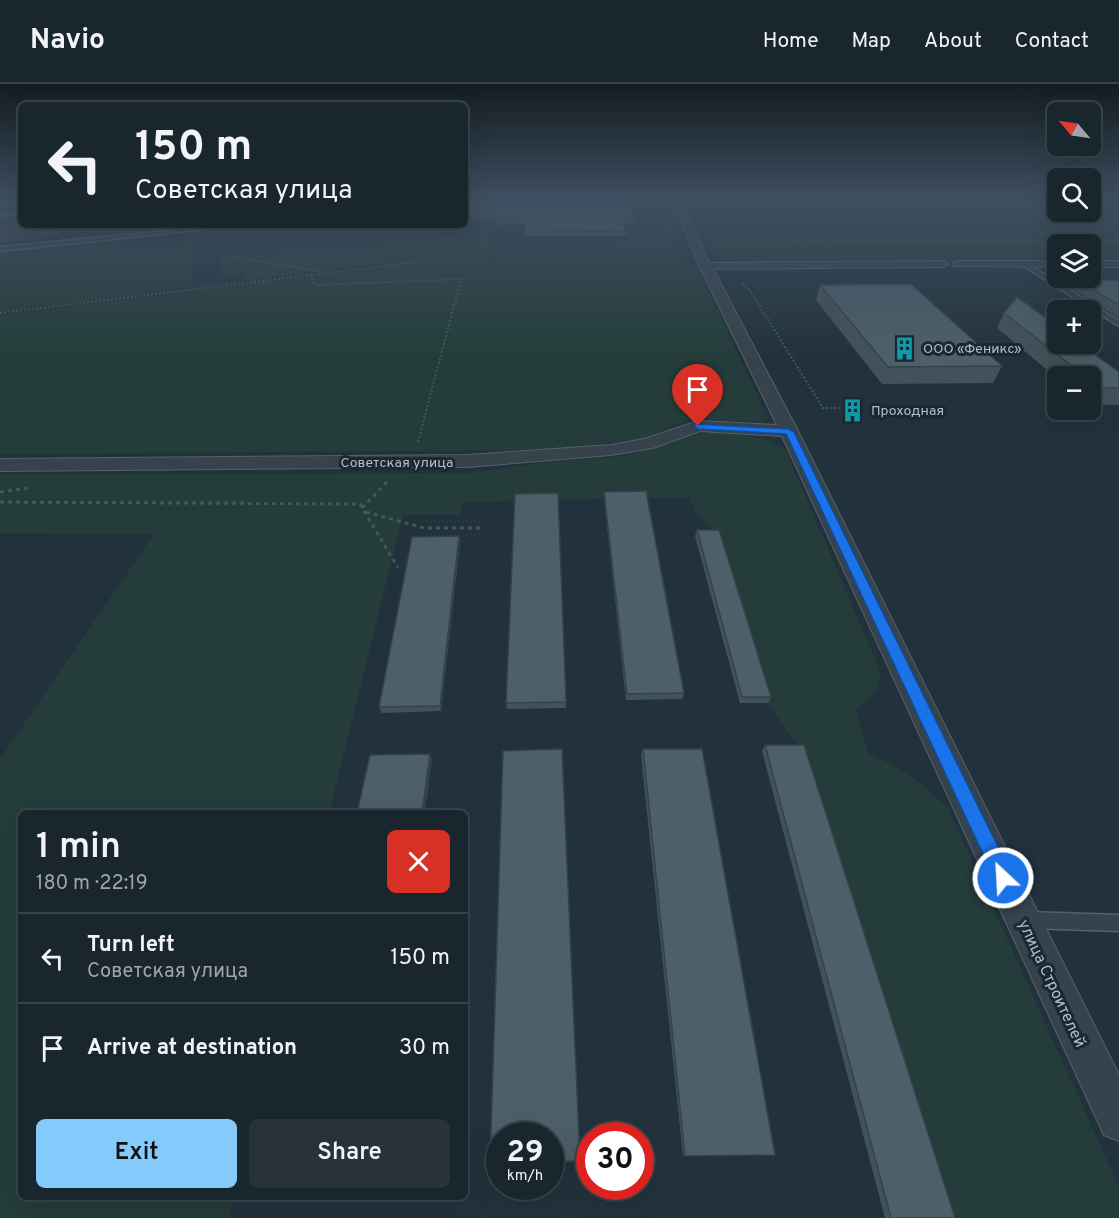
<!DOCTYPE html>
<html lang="en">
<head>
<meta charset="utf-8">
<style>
	:root { --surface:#1a262d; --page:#273239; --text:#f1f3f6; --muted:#9fa5aa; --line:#384349; --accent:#84cafa }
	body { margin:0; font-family:Overpass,sans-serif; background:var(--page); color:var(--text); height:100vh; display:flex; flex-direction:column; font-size:22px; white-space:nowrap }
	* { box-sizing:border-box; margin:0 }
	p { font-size:20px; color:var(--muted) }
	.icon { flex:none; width:33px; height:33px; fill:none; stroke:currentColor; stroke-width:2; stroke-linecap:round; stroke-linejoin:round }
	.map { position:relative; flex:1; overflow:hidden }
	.side { position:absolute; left:18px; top:726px; width:450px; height:390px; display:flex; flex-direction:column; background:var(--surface); border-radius:9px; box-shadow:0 6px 24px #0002,0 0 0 2px var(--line) }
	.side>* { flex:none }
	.banner { position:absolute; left:18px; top:18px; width:450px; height:126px; border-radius:9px; box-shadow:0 6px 24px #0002,0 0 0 2px var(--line); background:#1a262d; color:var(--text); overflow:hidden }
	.needle { width:39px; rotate:299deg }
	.fabs { position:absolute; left:1047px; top:18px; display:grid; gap:12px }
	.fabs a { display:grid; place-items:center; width:54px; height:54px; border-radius:9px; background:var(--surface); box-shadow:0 6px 24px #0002,0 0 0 2px var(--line); font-size:30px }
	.speed { position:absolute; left:486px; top:1038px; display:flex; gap:12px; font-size:30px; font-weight:700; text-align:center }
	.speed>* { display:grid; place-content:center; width:78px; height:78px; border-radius:50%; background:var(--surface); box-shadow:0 6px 24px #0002,0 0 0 2px var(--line); line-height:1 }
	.speed small { font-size:15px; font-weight:400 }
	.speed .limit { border:9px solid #d22; background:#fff; color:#111 }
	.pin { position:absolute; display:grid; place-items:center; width:51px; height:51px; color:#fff; margin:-62px -26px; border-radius:50% 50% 50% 0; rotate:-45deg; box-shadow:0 0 6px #0007 }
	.pin .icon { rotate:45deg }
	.me { position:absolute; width:66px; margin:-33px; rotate:335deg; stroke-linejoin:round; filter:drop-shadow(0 0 4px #0008) }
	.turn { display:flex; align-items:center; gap:21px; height:126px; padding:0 18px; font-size:27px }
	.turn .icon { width:78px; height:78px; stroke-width:2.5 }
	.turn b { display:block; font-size:42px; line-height:51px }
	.round { display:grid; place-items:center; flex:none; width:63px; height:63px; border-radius:9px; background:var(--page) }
	.headline { display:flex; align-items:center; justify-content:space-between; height:102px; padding:0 18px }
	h1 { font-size:36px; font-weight:600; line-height:45px }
	.cta { display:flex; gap:12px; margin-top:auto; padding:12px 18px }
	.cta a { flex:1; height:69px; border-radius:9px; background:var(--accent); color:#111; font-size:24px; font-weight:600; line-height:69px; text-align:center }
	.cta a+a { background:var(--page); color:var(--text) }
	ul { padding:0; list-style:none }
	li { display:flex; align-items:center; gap:18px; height:90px; padding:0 18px; border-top:2px solid var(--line) }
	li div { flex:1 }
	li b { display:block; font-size:22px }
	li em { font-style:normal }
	header { display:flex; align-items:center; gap:36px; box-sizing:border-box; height:84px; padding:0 30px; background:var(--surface); border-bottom:2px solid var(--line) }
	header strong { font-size:28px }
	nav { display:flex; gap:33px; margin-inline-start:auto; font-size:21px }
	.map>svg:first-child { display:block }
</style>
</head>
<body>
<header>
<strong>Navio</strong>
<nav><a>Home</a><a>Map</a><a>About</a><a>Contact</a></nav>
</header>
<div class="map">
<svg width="1119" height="1134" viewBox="0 0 1119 1134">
	<rect width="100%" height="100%" fill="#22323c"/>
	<g fill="#243d3a">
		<path d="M626,113H666L684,157L516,167L379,180L0,228V166L119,153L118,159L134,163L193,156L191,202L246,195L245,189L222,191L221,172L243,168L486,149L491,158L628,157L624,145L636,144Z"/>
		<path d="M683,113H1057L1058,128H1090L1091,113H1119V177H1091L1090,160H1058L1057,177L719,180Z"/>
		<path d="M684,161L691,171L683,174L685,178L696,181L768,334L764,338L697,336L679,339L641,355L548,366L0,370V231L381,183L517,170Z"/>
		<path d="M717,347C742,350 765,352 786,367L880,587C880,607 872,615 855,625L869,670C901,683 924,700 948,724L1119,1103V1134H947L801,667L768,619L718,452L694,426L689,413L462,418L460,431H403L329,729H21V1113H234L228,1134H0V675L154,450L0,449V390L472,389L548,378L618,373L654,365L695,350Z"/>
	</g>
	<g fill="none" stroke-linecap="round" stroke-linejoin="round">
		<defs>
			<g id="lane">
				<path d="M208,143L206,145L0,167V163Z"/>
				<path d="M1022,179H1026L1119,237V242L1022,181Z"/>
				<path d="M1028,828L1119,831V847L1028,844L1022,842L1020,836L1022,830Z"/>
			</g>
			<g id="street">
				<path d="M671,113H680L709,179L943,177L949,180L943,183L713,185L798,347L1119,991V1057L1104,1051L782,352L700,347L653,364L611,371L467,383L0,387V375L467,371L611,361L644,355L698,337L777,341L696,175Z"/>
				<path d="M200,141H210L211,144L202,146Z"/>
				<path d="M957,177H1058V183L953,182V178Z"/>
				<rect x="1090" y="177" width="29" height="6"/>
			</g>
		</defs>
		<use href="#lane" stroke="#54616a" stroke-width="3"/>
		<use href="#street" stroke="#54616a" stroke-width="2"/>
		<g stroke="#425957" stroke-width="1.5" stroke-dasharray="1.5 1.5" stroke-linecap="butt">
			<path d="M1045,113L1058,120"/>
			<path d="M1072,128L1119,153"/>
			<path d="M715,159L1119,157"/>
			<path d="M635,161L669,145"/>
			<path d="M215,170L273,179"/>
			<path d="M400,179L516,169L674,160"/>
		</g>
		<g stroke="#425957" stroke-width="2" stroke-dasharray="2 2" stroke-linecap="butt">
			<path d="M263,178L320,187"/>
			<path d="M311,190L315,201L461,195L418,358"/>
			<path d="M742,200L749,205L823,324H842"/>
			<path d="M0,229L417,178"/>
		</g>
		<g stroke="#425957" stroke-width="3" stroke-dasharray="4 4" stroke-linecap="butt">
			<path d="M0,408L29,404"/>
			<path d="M0,418L360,420L398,484"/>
			<path d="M362,424L387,398"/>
			<path d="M366,428L424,444H483"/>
		</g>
		<use href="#lane" fill="#36434c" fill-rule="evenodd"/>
		<use href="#street" fill="#36434c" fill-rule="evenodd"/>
	</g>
	<g fill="#42525a">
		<path d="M465,113L635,136V140H624L626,147V152H525V140L495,141V134L465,135Z"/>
		<path d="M1077,196H1119V234L1072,205Z"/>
		<path d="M820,201L1002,282L993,299L882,300L816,216Z"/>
		<path d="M1004,229L1119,288V321H1090V292H1058V295L997,244Z"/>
		<path d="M604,408L684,609L682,615L626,616L604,414Z"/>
		<path d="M558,409L566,624L507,625L506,619Z"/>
		<path d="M697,446L771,613L768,619H740L695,452Z"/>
		<path d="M459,452L460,458L441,627L382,629L379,623Z"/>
		<path d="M765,661L955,1134H885L762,667Z"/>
		<path d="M643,665L775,1071L683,1072L641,671Z"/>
	</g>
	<g fill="#36424a">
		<path d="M0,113L21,119V141H59L60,151L0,159Z"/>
		<path d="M125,141H153V144L128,147Z"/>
		<path d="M301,141H346L301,144Z"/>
		<path d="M459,452L460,458L441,627L440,622Z"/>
		<path d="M430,670L432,675L425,729H422Z"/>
	</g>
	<g fill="#4d5f69" stroke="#36424a" stroke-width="1.5">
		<path d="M0,113H21V119L0,122Z"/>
		<path d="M465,113H627L635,136H622L626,147L525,148V136H495L496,130L465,131Z"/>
		<path d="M21,124V133L0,135V128Z"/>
		<path d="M1077,196H1119V221Z"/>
		<path d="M911,200L1002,282L888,283L820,201Z"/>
		<path d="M1017,213L1058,243V260H1080L1119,288V304H1100L1090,296V292H1085L1004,229Z"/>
		<path d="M646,407L684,609L627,610L604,408Z"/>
		<path d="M558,409L566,618L506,619L515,410Z"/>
		<path d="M697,446H719L771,613H742Z"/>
		<path d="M459,452L440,622L379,623L412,453Z"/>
		<path d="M765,661H804L955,1134H891Z"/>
		<path d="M562,665L580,1077L550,1078V1052H500V1080H490L503,667Z"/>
		<path d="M643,665H702L775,1071L685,1072Z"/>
		<path d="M430,670L422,729H357L370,671Z"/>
	</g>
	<linearGradient id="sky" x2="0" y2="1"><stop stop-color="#131c21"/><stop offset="0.42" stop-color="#3e4f61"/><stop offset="1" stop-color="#3e4f61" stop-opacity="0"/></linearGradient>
	<rect width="1119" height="272" fill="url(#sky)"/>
	<path fill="#1a73e8" stroke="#114b97" stroke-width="1.5" d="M695,340L789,345L794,348L1010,787L1012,794L1010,800L1003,803L997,800L786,350L698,345L693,342Z"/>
	<defs>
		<symbol id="building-bare" viewBox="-9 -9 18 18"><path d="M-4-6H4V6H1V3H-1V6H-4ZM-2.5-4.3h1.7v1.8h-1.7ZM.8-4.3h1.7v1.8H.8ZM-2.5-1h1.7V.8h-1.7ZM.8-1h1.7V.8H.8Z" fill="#0f9aa8" stroke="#1b2831" stroke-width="2.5" paint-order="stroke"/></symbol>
	</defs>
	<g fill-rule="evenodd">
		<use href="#building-bare" x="888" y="248" width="33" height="33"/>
		<use href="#building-bare" x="836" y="310" width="33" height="33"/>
	</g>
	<g text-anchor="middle" stroke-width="6" stroke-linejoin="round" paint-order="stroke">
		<g font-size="14" fill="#b1bec7" stroke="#1b2831" text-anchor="start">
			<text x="923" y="269">ООО «Феникс»</text>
			<text x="871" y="331">Проходная</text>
		</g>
		<g font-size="14" fill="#b1bec7" stroke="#1b2831">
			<text x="397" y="383">Советская улица</text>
		</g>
		<g font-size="16" fill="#b1bec7" stroke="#1b2831">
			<text transform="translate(1053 899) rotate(65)" y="6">улица Строителей</text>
		</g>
	</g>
</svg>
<div class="fabs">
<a><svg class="needle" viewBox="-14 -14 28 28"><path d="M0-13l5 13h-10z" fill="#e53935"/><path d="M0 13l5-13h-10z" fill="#9fa5aa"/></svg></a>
<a><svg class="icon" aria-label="search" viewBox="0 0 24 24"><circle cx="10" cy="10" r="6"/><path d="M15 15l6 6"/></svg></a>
<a><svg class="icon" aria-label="layers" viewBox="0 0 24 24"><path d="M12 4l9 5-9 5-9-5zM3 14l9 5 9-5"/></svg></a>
<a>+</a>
<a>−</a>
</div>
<div class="speed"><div>29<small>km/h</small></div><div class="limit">30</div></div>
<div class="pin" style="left:698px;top:342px;background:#d93025"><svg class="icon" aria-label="arrive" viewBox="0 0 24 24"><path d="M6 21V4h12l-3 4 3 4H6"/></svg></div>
<svg class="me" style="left:1003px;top:794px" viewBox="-20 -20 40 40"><circle r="17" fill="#1a73e8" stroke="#fff" stroke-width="3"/><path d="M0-11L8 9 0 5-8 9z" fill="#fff"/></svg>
<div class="banner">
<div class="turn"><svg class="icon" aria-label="left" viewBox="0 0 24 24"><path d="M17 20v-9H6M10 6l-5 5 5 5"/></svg><div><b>150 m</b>Советская улица</div></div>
</div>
<section class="side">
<div class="headline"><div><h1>1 min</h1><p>180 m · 22:19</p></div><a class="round" style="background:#d93025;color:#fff"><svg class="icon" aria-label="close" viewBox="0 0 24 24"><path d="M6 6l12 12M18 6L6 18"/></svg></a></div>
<ul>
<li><svg class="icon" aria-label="left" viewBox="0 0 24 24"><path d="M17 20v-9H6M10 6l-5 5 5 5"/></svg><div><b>Turn left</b><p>Советская улица</p></div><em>150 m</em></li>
<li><svg class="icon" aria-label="arrive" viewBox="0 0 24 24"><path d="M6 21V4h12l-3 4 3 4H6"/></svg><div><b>Arrive at destination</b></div><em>30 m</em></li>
</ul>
<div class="cta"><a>Exit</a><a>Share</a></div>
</section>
</div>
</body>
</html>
